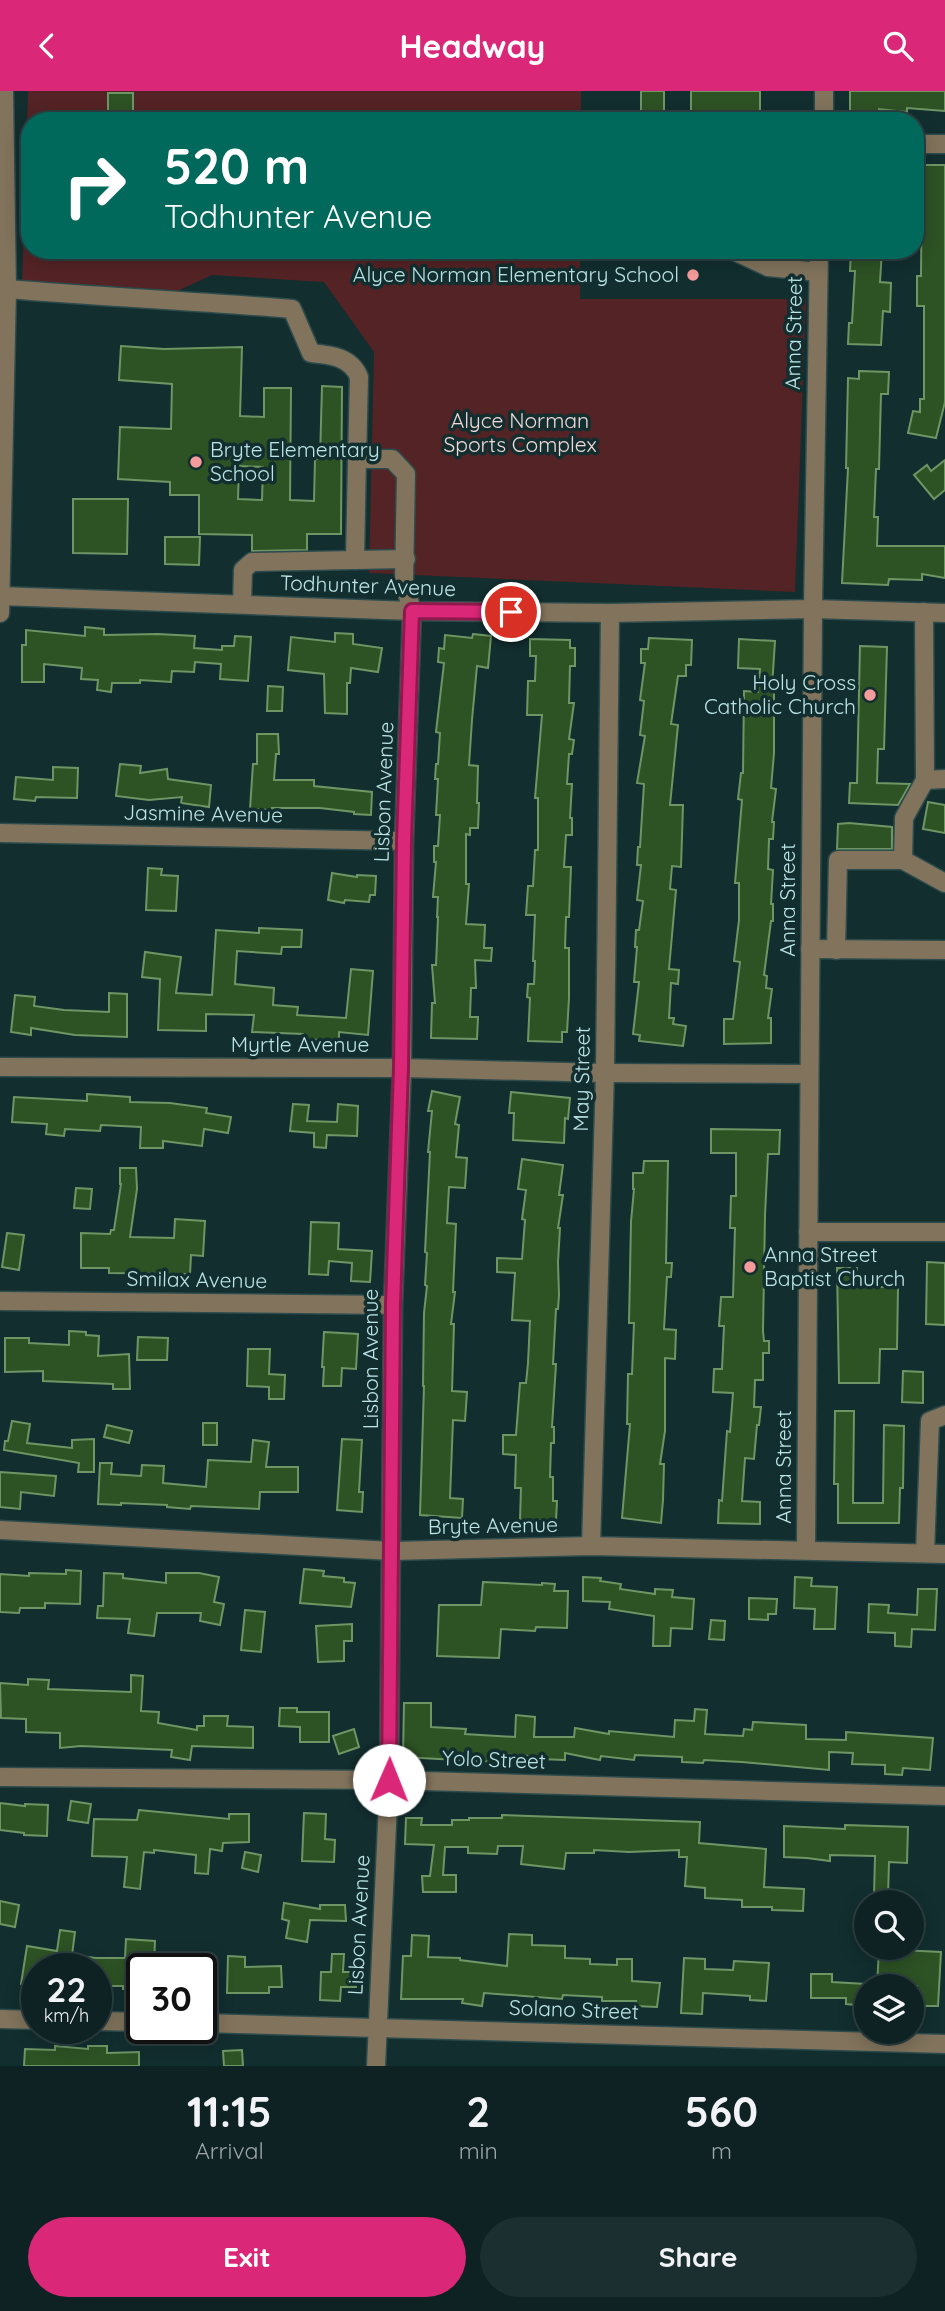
<!DOCTYPE html>
<html lang="en">
<head>
<meta charset="utf-8">
<style>
	:root { --surface:#0e2223; --page:#1c2f30; --text:#f1f3f6; --muted:#9ba4a6; --line:#2e3f41; --accent:#db2777 }
	body { margin:0; font-family:Quicksand,sans-serif; background:var(--page); color:var(--text); height:100vh; display:flex; flex-direction:column; font-size:26px; white-space:nowrap }
	* { box-sizing:border-box; margin:0 }
	p { font-size:23px; color:var(--muted) }
	.icon { flex:none; width:38px; height:38px; fill:none; stroke:currentColor; stroke-width:2; stroke-linecap:round; stroke-linejoin:round }
	.map { position:relative; height:1975px; overflow:hidden }
	.details { display:flex; flex-direction:column; background:var(--surface); flex:1 }
	.details>* { flex:none }
	.guide { position:absolute; left:21px; top:21px; width:903px; height:147px; border-radius:28px; box-shadow:0 4px 18px #0003,0 0 0 2px var(--line); background:#00695c; color:#fff; overflow:hidden }
	.tools { position:absolute; left:854px; top:1799px; display:grid; gap:14px }
	.tools a { display:grid; place-items:center; width:70px; height:70px; border-radius:50%; background:var(--surface); box-shadow:0 4px 18px #0003,0 0 0 2px var(--line); font-size:35px }
	.speed { position:absolute; left:21px; top:1862px; display:flex; gap:14px; font-size:35px; font-weight:700; text-align:center }
	.speed>* { display:grid; place-content:center; width:91px; height:91px; border-radius:50%; background:var(--surface); box-shadow:0 4px 18px #0003,0 0 0 2px var(--line); line-height:1 }
	.speed small { font-size:18px; font-weight:400 }
	.speed .limit { border:4px solid #111; border-radius:10px; background:#fff; color:#111 }
	.pin { position:absolute; display:grid; place-items:center; width:60px; height:60px; color:#fff; margin:-30px; border:4px solid #fff; border-radius:50%; box-shadow:0 2px 7px #0007 }
	.me { position:absolute; width:77px; margin:-38px; rotate:1deg; stroke-linejoin:round; filter:drop-shadow(0 0 5px #0008) }
	.turn { display:flex; align-items:center; gap:24px; height:147px; padding:0 28px; font-size:32px }
	.turn .icon { width:91px; height:91px; stroke-width:2.5 }
	.turn b { display:block; font-size:49px; line-height:60px }
	.eta { display:flex; justify-content:space-evenly; align-items:center; height:119px; text-align:center }
	.eta b { font-size:42px; font-weight:700; line-height:49px }
	.primary-button { display:flex; gap:14px; margin-top:auto; padding:14px 28px }
	.primary-button a { flex:1; height:80px; border-radius:42px; background:var(--accent); color:#fff; font-size:28px; font-weight:700; line-height:80px; text-align:center }
	.primary-button a+a { background:var(--page); color:var(--text) }
	header { display:flex; justify-content:space-between; align-items:center; height:91px; padding:0 28px; background:var(--accent); color:#fff; font-size:32px; font-weight:700 }
	.map>svg:first-child { display:block }
</style>
</head>
<body>
<header><svg class="icon" aria-label="back" viewBox="0 0 24 24"><path d="M15 5l-7 7 7 7"/></svg>Headway<svg class="icon" aria-label="search" viewBox="0 0 24 24"><circle cx="10" cy="10" r="6"/><path d="M15 15l6 6"/></svg></header>
<div class="map">
<svg width="945" height="1975" viewBox="0 0 945 1975">
	<rect width="100%" height="100%" fill="#122e2f"/>
	<path fill="#542325" d="M28,0H581V30H30V159H580V208H806L795,501L369,482L374,261L324,191L212,184L171,203L22,194Z"/>
	<g fill="#2d5224" stroke="#6e9665" stroke-width="2" fill-rule="evenodd">
		<rect x="641" y="0" width="23" height="30"/>
		<rect x="691" y="0" width="69" height="30"/>
		<path d="M850,0H945V20L907,17V21L879,18V21H850Z"/>
		<rect x="108" y="2" width="25" height="19"/>
		<path d="M922,74H945V311L936,347L908,342L913,320L920,321V308H924V215H917V185H921Z"/>
		<path d="M851,159H882L880,191L891,192L890,221L883,220L881,254L848,253L849,232H852L855,180H850Z"/>
		<path d="M121,255L164,258L242,256L240,325L264,326V297H291L290,409L314,410L315,368H320L322,295L342,296L341,443H307V459L252,460V444L199,443V404H170V391L118,388L120,336L171,338L172,293L119,289ZM239,375L263,376L262,409L238,408Z"/>
		<path d="M859,280L889,281L888,303H881L879,378H876L874,426H878L877,455H945V487L922,483V489L889,488L888,494L842,492L848,377H846L848,287L859,288Z"/>
		<path d="M945,369V399L934,408L914,384L927,374L931,380Z"/>
		<path d="M73,408H128L127,463L73,462Z"/>
		<path d="M165,446H200L199,474L165,473Z"/>
		<path d="M85,536L104,538V544L158,543L195,545L194,557L222,559V555H234L235,545L251,546L248,590L220,588L221,573L195,571L194,581L172,580L171,591L140,589V592H112L111,601L97,599L98,589L81,588L82,577L44,573V591H22V554H26V539L85,545Z"/>
		<path d="M335,542L353,543V553L382,557L378,581L351,577L350,592H347V623L325,622L324,583L288,579L291,546L335,551Z"/>
		<path d="M473,543L491,545L488,577L477,575L472,629L469,674L478,675L477,712H479L478,737H470V744L466,743V793H469L466,833L485,834L484,857H492L491,870L475,869L476,897H471L470,926H478L477,948L431,947L432,912H435L432,874H436L438,826H437L438,806H433L436,771H434V755H438L440,724H436L438,688H435L436,673H438L440,642L436,641L444,572L438,571L439,557L444,558L445,544L472,547Z"/>
		<path d="M649,547L692,549L691,574H686V585H678L671,633L678,634L670,714H683L681,776L672,775L670,798L676,799L669,878L679,879L678,893L671,892L669,927H674L673,933L686,935L683,955L639,950L640,944L633,943L639,891H634L637,856H635L636,839H639L643,810L637,809L641,774H637L638,756H640L644,693L637,692L645,645L640,644L644,610L640,609L645,572H641V558H648Z"/>
		<path d="M530,548L570,549V557H575V575H570L569,612H574L569,648L574,649L572,663H569L567,693H572L570,727H572V744H566L564,776H571L569,826H566L565,857H569V907L567,941H562V951L528,950L530,907L527,906L528,893H534L535,870H533L535,824H526L528,795H533L535,759H538V707H535L542,624H527L528,590H535L536,565H530Z"/>
		<path d="M739,548L775,550L772,596H774V662L771,697L776,698L772,731H774L773,748H769L768,778L773,779L771,813H773V830H771L764,884L767,885L766,897L772,898L768,927H771V952L724,953V928H733L740,871L734,870L739,829V792H735L742,709L738,708L741,682H743L744,600L758,601L760,578L738,577Z"/>
		<path d="M860,555L887,556L884,658H878L877,692L910,693L898,714L849,712L850,692H857Z"/>
		<path d="M268,595L283,596L282,620H267Z"/>
		<path d="M257,643H278L279,663H276L274,689H314V695L372,701L371,724L354,723V721L320,717H272V719L250,718L253,673H257Z"/>
		<path d="M120,673L141,675L140,682L167,678L168,688L211,694L209,716L181,712L182,706L149,709L116,705Z"/>
		<path d="M53,676L78,677L77,707L36,706L35,710L14,708L16,686L53,689Z"/>
		<path d="M928,711L945,714V742L923,738Z"/>
		<path d="M849,732L892,736V758H837L838,733Z"/>
		<path d="M148,777L162,778L161,784L178,785L176,820L146,819Z"/>
		<path d="M332,782L357,786V784L376,785L375,804H370L369,811L345,809L344,812L328,809Z"/>
		<path d="M259,837L302,839L301,856H282L281,863L237,860L235,893L274,897L273,914L298,916L297,924L346,927L351,878L373,880L368,944L339,941V950L303,948V943L252,941L254,924L206,923V940L158,939L160,888L142,886L145,861L181,866L176,902L212,904L216,839L259,842Z"/>
		<path d="M109,902L127,903V946L75,944L31,937V944L11,941L15,904L35,906L34,915L64,919L109,921Z"/>
		<path d="M432,1000L460,1006L455,1033L459,1034L456,1066L467,1067L465,1097L449,1096L447,1132L456,1133L453,1201H455L451,1233H454L452,1300L467,1301L465,1330L453,1329L450,1407L463,1408L462,1427L420,1424L424,1295H423L424,1222L427,1195L425,1194L427,1162L425,1161L430,1061H428L432,1020H428Z"/>
		<path d="M511,1001L570,1007L568,1028L565,1027L564,1052L513,1049L514,1022H509Z"/>
		<path d="M87,1003L130,1006V1011L170,1012L207,1017L206,1022L231,1026L228,1042L204,1038L202,1055L163,1050V1057H140L141,1036L101,1034L100,1040L65,1038L64,1045L46,1043L47,1033L12,1031L14,1006L87,1010Z"/>
		<path d="M293,1013L309,1014L307,1030L337,1031L338,1013L358,1015L357,1045L327,1044L326,1057L314,1056V1042L290,1040Z"/>
		<path d="M711,1038L780,1039L779,1063H768L765,1124L763,1240L764,1250H769V1262H763V1289H755L754,1316H761L759,1334H757L754,1368L745,1367L742,1410L760,1411V1433L718,1432L719,1409L722,1410L727,1340L730,1341L733,1302L713,1301L714,1278H722L724,1235H719L721,1206H733L735,1137H730L731,1105H736V1062H711Z"/>
		<path d="M522,1068L563,1074L559,1104H563L558,1137H560L558,1171L559,1204L558,1218H556L553,1273H556L552,1336H554V1352H551L550,1386H553V1410H557L556,1430L520,1429L521,1397H515L516,1364L503,1363V1344H516L520,1292H526L528,1272L530,1230L512,1229L515,1182L497,1181V1167L522,1168L525,1129L522,1128L526,1099L518,1098Z"/>
		<path d="M644,1070H668L666,1172H672L671,1186H667L664,1238L676,1239L675,1268L665,1267V1340L660,1373H664L663,1409L661,1432L622,1427L630,1333H627L628,1283H632L634,1232H629L631,1131L634,1098H633V1082H643Z"/>
		<path d="M120,1077H136L137,1098L130,1146L174,1147L175,1128L205,1130L203,1165L191,1164L190,1183L109,1182V1177H81V1142L110,1143L111,1139H114L121,1093H120Z"/>
		<path d="M76,1097L92,1098L90,1118L74,1117Z"/>
		<path d="M311,1131L339,1132L338,1158L372,1160L370,1191L351,1190L352,1172L329,1170L328,1184L309,1183Z"/>
		<path d="M7,1142L24,1144L19,1179L2,1176Z"/>
		<path d="M927,1171L945,1172V1234L926,1233Z"/>
		<path d="M837,1177H857V1196H898L897,1258H880L879,1292H839Z"/>
		<path d="M69,1240L86,1241V1244L99,1245L98,1265L129,1263L130,1298H113V1293L43,1290V1280L5,1281V1247H29V1252L69,1254Z"/>
		<path d="M324,1241L358,1243L356,1278L342,1277L341,1295H323L324,1276H322Z"/>
		<path d="M138,1246L168,1247L167,1269H137Z"/>
		<path d="M248,1258H270L269,1283L285,1284L284,1308H269V1296L247,1295Z"/>
		<path d="M903,1280L923,1281V1312L902,1311Z"/>
		<path d="M835,1320H854L853,1412H883L884,1334L904,1335L903,1397H900L899,1432H838V1393H834Z"/>
		<path d="M12,1330L30,1333L27,1352L72,1357V1349L94,1348V1381H78L79,1372L4,1359L5,1350H8Z"/>
		<rect x="203" y="1332" width="14" height="22"/>
		<path d="M107,1334L132,1340L129,1352L104,1346Z"/>
		<path d="M342,1348L362,1349L359,1401H363L362,1421L337,1419Z"/>
		<path d="M253,1349L269,1351L266,1376H298V1401H260L259,1418L191,1415L190,1418L167,1416V1414L121,1412V1414L98,1413L100,1372H112L111,1383L141,1385L142,1374L164,1375L163,1392L206,1396L208,1369L251,1371Z"/>
		<path d="M0,1381L56,1385L54,1405L21,1401L20,1418L0,1416Z"/>
		<path d="M304,1478L324,1480L323,1485L344,1487V1491L355,1492L351,1516L300,1512Z"/>
		<path d="M66,1479L81,1480L80,1513L45,1512V1517H20L19,1522L0,1521V1483L29,1485V1482L66,1483Z"/>
		<path d="M104,1482L123,1483V1487L166,1492V1482H199L219,1486L214,1511L224,1513L220,1534L200,1530L201,1522H157L154,1545L128,1542L130,1528L97,1527L98,1515H103Z"/>
		<path d="M583,1486L601,1487L600,1490L621,1493L620,1498L655,1503V1498L673,1499L672,1506L694,1508L692,1538L671,1537L670,1555H653L654,1525L609,1518L610,1511L583,1510Z"/>
		<path d="M795,1486L812,1487L811,1495L837,1496L835,1538H814L815,1518L794,1517Z"/>
		<path d="M483,1491L542,1494V1492L555,1493L554,1500H568L567,1537L536,1536L535,1540L501,1538L499,1567L437,1565L439,1514H481Z"/>
		<path d="M918,1498H937L935,1539L912,1538L911,1556L895,1555V1542L868,1541L869,1513L889,1514L888,1522L917,1524Z"/>
		<path d="M749,1507L777,1508L776,1523H768V1529L749,1528Z"/>
		<path d="M245,1519L265,1521L261,1561L241,1559Z"/>
		<path d="M711,1529L725,1530L724,1549L709,1548Z"/>
		<path d="M352,1533V1550H344V1570L318,1571L316,1535Z"/>
		<path d="M131,1584L143,1585L141,1620L159,1621L158,1632L197,1639V1635H204V1625H228L227,1635L253,1636V1657L192,1655L190,1669L171,1666L172,1659L81,1655L60,1657V1642L26,1641V1628L1,1627L0,1592L28,1594V1588L49,1589L48,1598L131,1601Z"/>
		<path d="M404,1612H431V1636L466,1638L465,1643L515,1646L516,1624L535,1626L534,1646H574L575,1637L609,1643V1640L674,1646L675,1629L694,1630L695,1618L707,1619L705,1643L743,1645L744,1638L752,1639L753,1631L806,1634V1648L846,1649V1641L933,1647L930,1679L903,1677L902,1684L885,1683V1674L852,1673L853,1662L829,1661V1679L742,1671L704,1669L703,1672L682,1671V1666L635,1664L634,1669L601,1665L600,1669L565,1662V1669L539,1668V1666L493,1662V1671L403,1666Z"/>
		<path d="M280,1617H297V1621H329V1651H300V1636L279,1635Z"/>
		<path d="M354,1638L359,1656L339,1663L333,1645Z"/>
		<path d="M71,1710L91,1713L88,1732L68,1729Z"/>
		<path d="M0,1712L25,1715V1713L48,1714L47,1745L24,1744V1742L0,1739Z"/>
		<path d="M139,1719L229,1728V1723H249V1751L223,1752L222,1760L210,1758L208,1783L195,1782L196,1764L154,1759V1762L144,1761L140,1798L124,1796L127,1766L92,1765L94,1728L137,1729Z"/>
		<path d="M304,1722L326,1723L325,1748L335,1749L334,1771L302,1770Z"/>
		<path d="M502,1724L700,1731L699,1752L766,1758L764,1796L804,1798L803,1820L772,1819V1816H742V1809L705,1807V1797L685,1795L687,1766H679V1759L629,1761L594,1759V1762H566L564,1778L521,1773L523,1755H498L497,1763L468,1762V1756H445L443,1784H456V1801H423L422,1785H430L434,1754L405,1753L406,1727H422L421,1734H452V1729H469V1727H502Z"/>
		<path d="M845,1734L908,1736L907,1772L889,1771L888,1805L874,1804L875,1765L830,1764V1770L807,1767L784,1766V1735L845,1738Z"/>
		<path d="M245,1761L261,1764L258,1781L242,1777Z"/>
		<path d="M0,1810L19,1814L15,1836L0,1833Z"/>
		<path d="M284,1812L320,1818V1814H345L346,1830L310,1829L307,1851L286,1847L289,1830L282,1828Z"/>
		<path d="M60,1839L75,1841L72,1864L96,1867H125L126,1848L155,1850L154,1875L142,1874L141,1899L123,1898V1895H96V1878H37V1895L21,1893L27,1855L57,1860Z"/>
		<path d="M509,1843L532,1844V1854L565,1855V1867L590,1868V1873L617,1874V1868H632V1890L660,1892L657,1916L635,1915L636,1910H602V1906L563,1904L562,1908L484,1902L482,1915L462,1912L463,1908H401L403,1865H411L412,1844L429,1845L428,1866L460,1867V1869L507,1875Z"/>
		<path d="M879,1858L941,1861L938,1915H916L917,1895H877Z"/>
		<path d="M332,1863H344L343,1881H357L356,1896H341L340,1910L320,1909L321,1881H331Z"/>
		<path d="M228,1865L245,1866V1876L281,1875L282,1896H269V1902H227Z"/>
		<path d="M684,1867L705,1868V1878L733,1879L734,1870L769,1872L766,1910L750,1909V1905L703,1902L702,1923L681,1922Z"/>
		<path d="M811,1883H832V1891L866,1893V1915L846,1913V1907H811Z"/>
		<path d="M55,1955L88,1958V1955H107V1962L139,1961V1975H24L25,1958L55,1959Z"/>
		<path d="M242,1959L243,1975H224L223,1960Z"/>
	</g>
	<g fill="none" stroke-linecap="round" stroke-linejoin="round">
		<defs>
			<g id="minor">
				<path d="M824,30V0"/>
				<path d="M915,53H945"/>
				<path d="M732,159L768,176L818,181"/>
				<path d="M7,198C102,206 197,210 292,218L311,262C331,264 351,266 359,286L357,368"/>
				<path d="M355,469L357,368H392L406,383L404,491L412,520L404,750L402,977L393,1214L389,1689L376,1975"/>
				<path d="M0,505L412,520L610,522L813,518L945,522"/>
				<path d="M242,513L243,479L252,471L406,468"/>
				<path d="M0,522L7,198L4,0"/>
				<path d="M925,689L945,688"/>
				<path d="M0,742L404,750"/>
				<path d="M903,769L945,792"/>
				<path d="M810,858L945,859"/>
				<path d="M836,859L838,769H903L904,727L925,689L924,521"/>
				<path d="M0,976L402,977L605,982L809,983"/>
				<path d="M808,1141H945"/>
				<path d="M0,1210L393,1214"/>
				<path d="M0,1439L392,1460L591,1455L945,1463"/>
				<path d="M591,1455L605,982L610,522"/>
				<path d="M806,1459L813,518L819,159"/>
				<path d="M925,1462L930,1330L945,1324"/>
				<path d="M0,1686L389,1689L945,1705"/>
				<path d="M0,1928L37,1929"/>
				<path d="M96,1930L142,1931"/>
				<path d="M201,1932L945,1953"/>
			</g>
		</defs>
		<use href="#minor" stroke="#2d4b4c" stroke-width="21"/>
		<use href="#minor" stroke="#81735c" stroke-width="18"/>
	</g>
	<g fill="none" stroke-linecap="round" stroke-linejoin="round">
		<defs>
			<path id="route" d="M389,1689L393,1214L401,977L404,750L412,520L511,521"/>
		</defs>
		<use href="#route" stroke="#8e194d" stroke-width="18"/>
		<use href="#route" stroke="#db2777" stroke-width="12"/>
	</g>
	<g fill="#f59b9b" stroke="#122e2f" stroke-width="2.5">
		<circle cx="693" cy="184" r="7"/>
		<circle cx="196" cy="371" r="7"/>
		<circle cx="870" cy="604" r="7"/>
		<circle cx="750" cy="1176" r="7"/>
	</g>
	<g text-anchor="middle" stroke-width="7" stroke-linejoin="round" paint-order="stroke">
		<g font-size="21" fill="#bbe4e6" stroke="#122e2f" text-anchor="end">
			<text x="679" y="191">Alyce Norman Elementary School</text>
			<text x="210" y="366" text-anchor="start">Bryte Elementary<tspan x="210" dy="24">School</tspan></text>
			<text x="856" y="599">Holy Cross<tspan x="856" dy="24">Catholic Church</tspan></text>
			<text x="764" y="1171" text-anchor="start">Anna Street<tspan x="764" dy="24">Baptist Church</tspan></text>
		</g>
		<g font-size="21" fill="#bbe4e6" stroke="#122e2f">
			<text transform="translate(794 242) rotate(-89)" y="7">Anna Street</text>
			<text transform="translate(368 495) rotate(2)" y="7">Todhunter Avenue</text>
			<text transform="translate(384 701) rotate(-88)" y="7">Lisbon Avenue</text>
			<text transform="translate(203 723) rotate(1)" y="7">Jasmine Avenue</text>
			<text transform="translate(788 809) rotate(-90)" y="7">Anna Street</text>
			<text x="300" y="961">Myrtle Avenue</text>
			<text transform="translate(582 988) rotate(-89)" y="7">May Street</text>
			<text transform="translate(197 1189) rotate(1)" y="7">Smilax Avenue</text>
			<text transform="translate(371 1268) rotate(-90)" y="7">Lisbon Avenue</text>
			<text transform="translate(784 1376) rotate(-90)" y="7">Anna Street</text>
			<text transform="translate(493 1435) rotate(-1)" y="7">Bryte Avenue</text>
			<text transform="translate(494 1669) rotate(2)" y="7">Yolo Street</text>
			<text transform="translate(359 1834) rotate(-87)" y="7">Lisbon Avenue</text>
			<text transform="translate(574 1919) rotate(2)" y="7">Solano Street</text>
		</g>
		<g font-size="21" fill="#f1d8d8" stroke="#122e2f">
			<text x="520" y="337">Alyce Norman<tspan x="520" dy="24">Sports Complex</tspan></text>
		</g>
	</g>
</svg>
<div class="tools">
<a><svg class="icon" aria-label="search" viewBox="0 0 24 24"><circle cx="10" cy="10" r="6"/><path d="M15 15l6 6"/></svg></a>
<a><svg class="icon" aria-label="layers" viewBox="0 0 24 24"><path d="M12 4l9 5-9 5-9-5zM3 14l9 5 9-5"/></svg></a>
</div>
<div class="speed"><div>22<small>km/h</small></div><div class="limit">30</div></div>
<div class="pin" style="left:511px;top:521px;background:#d93025"><svg class="icon" aria-label="arrive" viewBox="0 0 24 24"><path d="M6 21V4h12l-3 4 3 4H6"/></svg></div>
<svg class="me" style="left:389px;top:1689px" viewBox="-20 -20 40 40"><circle r="19" fill="#fff"/><path d="M0-13L10 11 0 6-10 11z" fill="#db2777"/></svg>
<div class="guide">
<div class="turn"><svg class="icon" aria-label="right" viewBox="0 0 24 24"><path d="M7 20v-9h11M14 6l5 5-5 5"/></svg><div><b>520 m</b>Todhunter Avenue</div></div>
</div>
</div>
<section class="details">
<div class="eta">
<div><b>11:15</b><p>Arrival</p></div>
<div><b>2</b><p>min</p></div>
<div><b>560</b><p>m</p></div>
</div>
<div class="primary-button"><a>Exit</a><a>Share</a></div>
</section>
</body>
</html>
